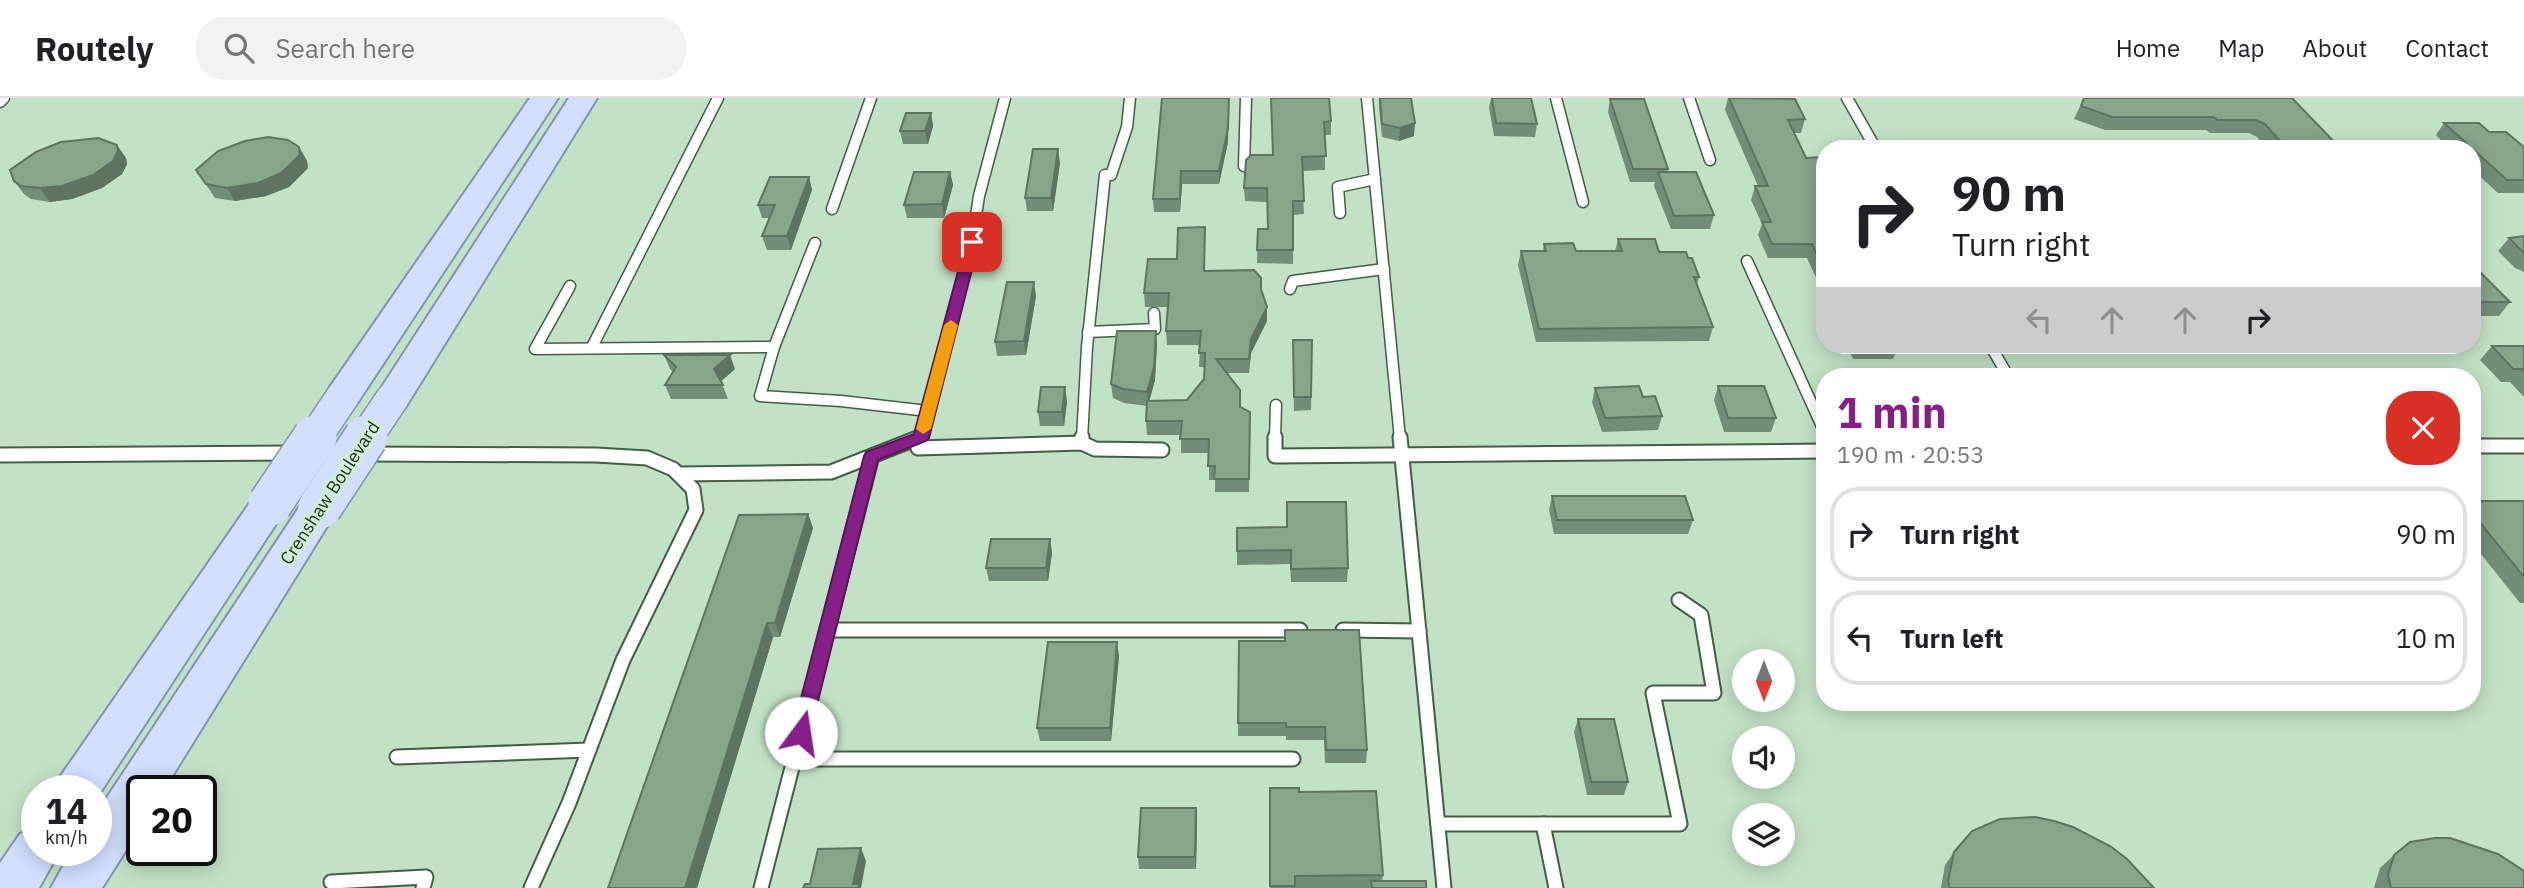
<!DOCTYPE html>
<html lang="en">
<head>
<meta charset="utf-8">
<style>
	:root { --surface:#fff; --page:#f2f2f2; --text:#202124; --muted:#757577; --line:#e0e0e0; --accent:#862088 }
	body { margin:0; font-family:"IBM Plex Sans",sans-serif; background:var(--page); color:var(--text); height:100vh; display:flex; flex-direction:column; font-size:26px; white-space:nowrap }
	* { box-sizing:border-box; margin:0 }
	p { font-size:23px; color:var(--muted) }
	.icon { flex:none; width:38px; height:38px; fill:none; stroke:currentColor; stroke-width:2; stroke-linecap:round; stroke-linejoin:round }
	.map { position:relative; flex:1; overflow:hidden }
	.side { position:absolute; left:1816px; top:270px; width:665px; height:343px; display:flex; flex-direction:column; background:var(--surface); border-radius:28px; box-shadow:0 4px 18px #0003 }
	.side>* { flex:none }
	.banner { position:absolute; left:1816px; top:42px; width:665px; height:214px; border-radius:28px; box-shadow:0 4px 18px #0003; background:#fff; color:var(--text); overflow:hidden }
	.needle { width:46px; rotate:180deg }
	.fabs { position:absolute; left:1732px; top:551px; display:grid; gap:14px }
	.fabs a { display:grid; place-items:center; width:63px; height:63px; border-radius:50%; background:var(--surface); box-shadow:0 4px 18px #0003; font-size:35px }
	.speed { position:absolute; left:21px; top:677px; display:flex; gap:14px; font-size:35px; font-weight:700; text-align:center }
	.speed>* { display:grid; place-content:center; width:91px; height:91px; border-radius:50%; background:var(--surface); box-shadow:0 4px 18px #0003; line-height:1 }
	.speed small { font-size:18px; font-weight:400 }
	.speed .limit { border:4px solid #111; border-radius:10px; background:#fff; color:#111 }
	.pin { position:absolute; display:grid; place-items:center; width:60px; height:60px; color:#fff; margin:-30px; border-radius:14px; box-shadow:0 4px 10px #0006 }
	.me { position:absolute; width:77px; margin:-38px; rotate:14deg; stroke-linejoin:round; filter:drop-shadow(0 0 5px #0008) }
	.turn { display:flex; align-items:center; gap:24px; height:147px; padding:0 21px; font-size:32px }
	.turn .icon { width:91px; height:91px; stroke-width:2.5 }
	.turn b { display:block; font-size:49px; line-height:60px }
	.lanes { display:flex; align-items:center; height:66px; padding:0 21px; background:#0003; justify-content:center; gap:35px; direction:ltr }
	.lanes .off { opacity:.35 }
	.round { display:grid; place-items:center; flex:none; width:74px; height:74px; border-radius:28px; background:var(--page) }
	.summary { display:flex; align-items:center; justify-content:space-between; height:119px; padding:0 21px }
	h1 { font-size:42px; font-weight:800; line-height:52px; color:var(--accent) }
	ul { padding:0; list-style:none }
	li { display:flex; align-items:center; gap:21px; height:94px; margin:0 14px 10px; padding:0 7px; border:4px solid var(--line); border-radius:28px }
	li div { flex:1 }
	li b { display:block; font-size:26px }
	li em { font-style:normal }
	header { display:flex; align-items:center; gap:42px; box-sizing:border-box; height:98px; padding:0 35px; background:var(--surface); border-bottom:2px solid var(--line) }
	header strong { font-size:33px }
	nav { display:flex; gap:38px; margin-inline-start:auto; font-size:24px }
	.search { width:490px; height:63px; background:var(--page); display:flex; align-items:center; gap:18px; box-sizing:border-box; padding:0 24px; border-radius:28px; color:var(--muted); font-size:26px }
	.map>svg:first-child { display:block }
</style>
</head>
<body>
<header>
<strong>Routely</strong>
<div class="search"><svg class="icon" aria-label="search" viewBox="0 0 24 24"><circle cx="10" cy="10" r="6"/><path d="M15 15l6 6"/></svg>Search here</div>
<nav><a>Home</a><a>Map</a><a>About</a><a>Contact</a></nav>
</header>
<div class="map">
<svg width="2524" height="790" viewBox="0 0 2524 790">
	<rect width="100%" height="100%" fill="#c2e2c5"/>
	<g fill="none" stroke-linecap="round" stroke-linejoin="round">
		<defs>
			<g id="lane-far1">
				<path d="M0,0H4L0,4"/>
				<path d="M1367,0L1400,341"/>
				<path d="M1556,0L1583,104"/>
				<path d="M1689,0L1710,62"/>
				<path d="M1847,0L1876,51"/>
				<path d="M1244,68L1246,0"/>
				<path d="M832,111L871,0"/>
				<path d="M1340,115L1338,89L1375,81"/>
				<path d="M815,145L774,249L760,298L841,303L928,313"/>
				<path d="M1747,163L1825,335"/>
				<path d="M570,188L535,251L774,249"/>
				<path d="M1290,191L1293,183L1384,171"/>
				<path d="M1088,234L1155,231L1154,215"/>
				<path d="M1990,247L2008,278"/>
				<path d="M592,249L718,0"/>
				<path d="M915,341L921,339"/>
				<path d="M920,341L972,144L979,98L1005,0"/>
				<path d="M1082,341L1087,249L1105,77H1111L1127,29L1130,0"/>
				<path d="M1275,341L1276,307"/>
			</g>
			<g id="lane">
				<path d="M921,339L918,350L1082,345L1095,351L1162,352"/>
				<path d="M1275,339V358L1825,353"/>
				<path d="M1400,339L1444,790"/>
				<path d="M1082,345V339"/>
				<path d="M2473,348H2524"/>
				<path d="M364,356L596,357L647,360L673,371L693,391L696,412L623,562L569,705L531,790"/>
				<path d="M0,357L294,355"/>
				<path d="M679,376L831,374L920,339"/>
				<path d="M827,532H1300"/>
				<path d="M1343,532L1419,533"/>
				<path d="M397,659L589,652"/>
				<path d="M794,661H1293"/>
				<path d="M1438,726H1680L1653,595H1714L1701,517L1679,502"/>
				<path d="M1543,726L1556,790"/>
				<path d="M331,784L426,779L423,790"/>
				<path d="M761,790L872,358"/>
			</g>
			<g id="primary">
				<path d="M530,0H558L356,307L343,310L330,307L325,298L330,289Z"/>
				<path d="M569,0H597L405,310L392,313L379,310L374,301Z"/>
				<path d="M270,392L284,396L289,406L96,701V693H53L60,679L256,396Z"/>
				<path d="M320,395L334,399L339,409L163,693H142V727L102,790H51L72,752H96V716L306,399Z"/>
				<path d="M37,730V752H60L39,790H0V765L20,736Z"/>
			</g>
		</defs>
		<use href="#lane-far1" stroke="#425e45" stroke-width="13"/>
		<use href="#lane" stroke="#425e45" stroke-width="17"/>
		<use href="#primary" stroke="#8294b3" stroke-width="4"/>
		<use href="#lane-far1" stroke="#fff" stroke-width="10"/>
		<use href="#lane" stroke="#fff" stroke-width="13"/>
		<use href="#primary" fill="#d2dfff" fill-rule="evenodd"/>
		<defs>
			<g id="primary-bridge-far1">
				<path d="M314,341L343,298"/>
				<path d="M365,341L392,301"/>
			</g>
			<g id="primary-bridge">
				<path d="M270,406L315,339"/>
				<path d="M320,409L366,339"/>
			</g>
		</defs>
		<use href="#primary-bridge-far1" stroke="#8294b3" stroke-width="35" stroke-linecap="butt"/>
		<use href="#primary-bridge" stroke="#8294b3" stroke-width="46" stroke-linecap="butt"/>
		<use href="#primary-bridge-far1" stroke="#d2dfff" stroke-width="32"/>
		<use href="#primary-bridge" stroke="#d2dfff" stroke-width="43"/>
	</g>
	<g fill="#738e76">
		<path d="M1162,0L1228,44L1219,86H1182L1180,114H1154L1153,101Z"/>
		<path d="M1271,0L1331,23V37H1325V72L1302,73L1304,116L1293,117V166L1257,165L1258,131H1268L1267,104L1245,103L1244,90L1273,57Z"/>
		<path d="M1379,0H1411L1414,38L1399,43L1382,39L1379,10Z"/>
		<path d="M1491,0H1531L1537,26L1535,39L1494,38L1489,10Z"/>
		<path d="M1728,0H1765L1805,21L1801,35H1794L1806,60L1825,64V199L1807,160H1768L1758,137L1762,126L1751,102L1755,88H1758L1725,12Z"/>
		<path d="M2084,0H2292L2341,51H2267L2257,39L2249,35H2210L2206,32H2105L2074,21Z"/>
		<path d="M1610,1L1668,71L1667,74L1714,117L1710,131H1671L1654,88L1655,84H1630L1608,14Z"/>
		<path d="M931,15L933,28L928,46H903L900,33Z"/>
		<path d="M2444,25L2489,34L2524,49V95H2498L2473,72V51H2450L2436,37Z"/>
		<path d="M299,49L307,63L308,70L289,89L266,98L235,103L215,100L196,72Z"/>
		<path d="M126,60L127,66L122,76L102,90L72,101L50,104L31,101L24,96L14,83Z"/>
		<path d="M1060,65L1053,113H1027L1025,100Z"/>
		<path d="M950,74L953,87L944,120H907L904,107Z"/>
		<path d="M809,79L812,92L791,152H767L762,138L769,120H762L758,107Z"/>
		<path d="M1205,129V173L1261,193L1267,223L1251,255L1249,275H1226L1240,309L1250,314L1249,394H1215V382H1209V355H1181V337H1147L1146,323L1147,308L1124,305L1113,300L1111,286L1157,246L1155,282L1149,303L1187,302L1204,281V269H1199L1200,247H1167L1166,233L1168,209H1145L1144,195L1177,161Z"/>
		<path d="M2524,138V174L2515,170L2498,153L2509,140Z"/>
		<path d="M1618,141L1659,154L1688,160L1699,179L1697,186L1713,229L1709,243L1536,244L1518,167L1521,153H1543L1544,146L1576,153H1615Z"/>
		<path d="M2473,167L2510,204L2499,218H2473Z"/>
		<path d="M1036,198L1026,257L997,258L995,244Z"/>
		<path d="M1293,242H1312L1311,312L1294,313Z"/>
		<path d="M1847,247H1899L1893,261H1853Z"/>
		<path d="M2147,247H2440L2436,252L2152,254Z"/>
		<path d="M2492,248H2524V299L2510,284H2501L2480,262Z"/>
		<path d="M664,257L735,271L721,283L728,301H671L665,287L673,274L670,271Z"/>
		<path d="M1718,288L1776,320L1771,334H1724L1714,302Z"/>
		<path d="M1595,290L1643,299L1662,318L1658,332L1602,334L1592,304Z"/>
		<path d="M1067,303L1064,328H1040L1038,314Z"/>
		<path d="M1552,398L1693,422L1688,436H1554L1549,412Z"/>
		<path d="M2473,403H2524V505H2520L2473,446Z"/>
		<path d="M808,416L813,430L780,539H773L697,790H608Z"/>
		<path d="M1237,430L1348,470L1347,484H1291L1290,466L1237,467Z"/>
		<path d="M1050,441L1052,455L1048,483H989L986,470Z"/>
		<path d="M1239,543L1367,652L1366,665H1325L1324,642H1286V638H1238Z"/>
		<path d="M1119,558L1111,643H1040L1037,630Z"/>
		<path d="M1578,621L1628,684L1624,697H1587L1574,634Z"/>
		<path d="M1270,690L1299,694L1383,777L1382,783L1426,790H1270Z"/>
		<path d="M1196,710L1197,723L1196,771H1139L1138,759Z"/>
		<path d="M1954,754L2154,790H1941L1945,767Z"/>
		<path d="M2394,757L2524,790H2374L2380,770Z"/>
	</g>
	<g fill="#5e7460">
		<path d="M1229,0L1228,44L1219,86V73Z"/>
		<path d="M931,15L933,28L928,46L925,33Z"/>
		<path d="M1415,25L1414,38L1399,43L1400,30Z"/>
		<path d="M117,47L126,60L127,66L122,76L102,90L72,101L50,104L40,90Z"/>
		<path d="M299,49L307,63L308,70L289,89L266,98L235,103L227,90Z"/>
		<path d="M1058,51L1060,65L1053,113L1051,100Z"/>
		<path d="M1181,73L1182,86L1180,114V101Z"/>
		<path d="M950,74L953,87L944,120L942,106Z"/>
		<path d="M809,79L812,92L791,152L787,138Z"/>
		<path d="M1034,184L1036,198L1026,257L1024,243Z"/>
		<path d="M1267,209V223L1251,255L1249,275L1251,241Z"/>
		<path d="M1156,233L1157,246L1155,282L1148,308L1147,294Z"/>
		<path d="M730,257L735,271L719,285L714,271Z"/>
		<path d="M1065,289L1067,303L1064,328L1062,314Z"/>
		<path d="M808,416L813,430L780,539L775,525Z"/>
		<path d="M1050,441L1052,455L1048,483L1046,470Z"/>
		<path d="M767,525L773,539L697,790H685Z"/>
		<path d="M1117,544L1119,558L1111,643L1110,630Z"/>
		<path d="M1196,710L1197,723L1196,771L1195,759Z"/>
		<path d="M861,750L866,763L861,790H855L853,786Z"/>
	</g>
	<g fill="#86a589" stroke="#5e7460" stroke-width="2">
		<path d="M1162,0H1229L1228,30L1219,73H1181L1180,101H1153Z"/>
		<path d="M1271,0H1329L1331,23L1324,24L1326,58L1302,59L1304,103H1293V152H1257L1258,131H1268L1267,90H1244L1246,62L1251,57H1273Z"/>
		<path d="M1380,0H1411L1415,25L1400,30L1382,26Z"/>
		<path d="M1492,0H1531L1537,26L1496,25Z"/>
		<path d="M1729,0L1795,1L1805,21L1788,22L1806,60L1823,59L1825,64V174L1812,146H1772L1762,124H1771L1755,88H1768Z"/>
		<path d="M2084,0H2292L2341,51H2287L2265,26L2256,22H2217L2214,19H2112L2081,8Z"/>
		<path d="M1610,1H1644L1668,71H1633Z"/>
		<path d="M906,15H931L925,33H900Z"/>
		<path d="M2444,25H2479L2489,34H2506L2524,49V82H2507Z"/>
		<path d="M268,39L288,42L299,49L300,57L281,75L258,85L227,90L206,86L196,72L218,53L245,43Z"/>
		<path d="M98,40L117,47L118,53L113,63L93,77L62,88L40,90L21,88L14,83L10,72L36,54L61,44Z"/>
		<path d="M1033,51H1058L1051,100H1025Z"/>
		<path d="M914,74H950L942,106L904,107Z"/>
		<path d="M1658,74H1696L1714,117L1674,118Z"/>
		<path d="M770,79H809L787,138H762L775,107H758Z"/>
		<path d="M1205,129L1204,173L1254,172L1261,180V191L1267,209L1251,241L1249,261H1216L1240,292V309L1250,314L1249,381H1214L1215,368H1208L1209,341H1180L1182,323H1146L1147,303L1187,302L1204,281L1205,255H1199L1201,233H1166L1169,195H1144L1148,161H1177L1178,130Z"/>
		<path d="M2524,138V155L2509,140Z"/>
		<path d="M1618,141H1655L1659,154H1686L1688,160H1692L1699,179H1694L1713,229L1539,231L1521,153H1546L1544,146L1573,145L1576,153H1622Z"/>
		<path d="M2473,167L2510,204H2473Z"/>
		<path d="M1007,184H1034L1024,243L995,244Z"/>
		<path d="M1117,233H1156L1154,269L1147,294L1123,291L1111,286Z"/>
		<path d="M1293,242H1312L1311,299H1294Z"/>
		<path d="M2492,248H2524V273L2522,271H2513Z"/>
		<path d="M664,257H730L714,271L723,287H665L676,269Z"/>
		<path d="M1639,288L1643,299L1655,298L1662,318L1605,320L1595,290Z"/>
		<path d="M1718,288H1764L1776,320H1728Z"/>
		<path d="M1041,289H1065L1062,314H1038Z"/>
		<path d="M1552,398H1685L1693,422H1557Z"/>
		<path d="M2473,403H2524V479L2473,416Z"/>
		<path d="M1287,404H1346L1348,470L1291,471V452L1237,453V430L1287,429Z"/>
		<path d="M808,416L775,525H767L685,790H608L739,417Z"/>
		<path d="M991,441H1050L1046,470H986Z"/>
		<path d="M1285,532H1359L1367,652H1326L1325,629H1286V625H1238L1239,543H1285Z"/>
		<path d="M1048,544H1117L1110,630H1037Z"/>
		<path d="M1578,621H1614L1628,684H1591Z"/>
		<path d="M1270,690H1299V694L1376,693L1383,777L1295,778V788H1270Z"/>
		<path d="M1141,710H1196L1195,759H1138Z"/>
		<path d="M2035,719L2054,723L2073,729L2110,748L2127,761L2154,790H1950L1948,783L1954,754L1972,733L2000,721Z"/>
		<path d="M2435,740H2450L2498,756L2524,773V790H2391L2388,777L2394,757L2410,744Z"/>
		<path d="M861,750L853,786H859L858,790H803L805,786H810L818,751Z"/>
		<path d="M1371,783H1426V790H1372Z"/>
	</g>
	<path fill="#862088" stroke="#571558" stroke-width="2" d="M972,140L979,144L929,340L926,343L878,362L810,635L808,640L801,643L794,640L792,635L864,358L866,354L914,336L966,144Z"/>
	<path fill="#f59e0b" d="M951,222L958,227L931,331L923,336L916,331L944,227Z"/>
	<g text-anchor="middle" stroke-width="6" stroke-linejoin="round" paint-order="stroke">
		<g font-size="18" fill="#243125" stroke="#cfefd2">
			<text transform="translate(330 395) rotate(-57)" y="6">Crenshaw Boulevard</text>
		</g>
	</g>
</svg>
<div class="fabs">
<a><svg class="needle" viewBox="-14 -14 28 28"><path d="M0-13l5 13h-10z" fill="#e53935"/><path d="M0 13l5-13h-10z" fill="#757577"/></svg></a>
<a><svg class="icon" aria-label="sound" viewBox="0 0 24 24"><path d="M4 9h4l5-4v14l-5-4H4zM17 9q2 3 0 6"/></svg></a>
<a><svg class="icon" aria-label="layers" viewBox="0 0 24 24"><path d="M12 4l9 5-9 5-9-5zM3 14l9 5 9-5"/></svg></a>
</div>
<div class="speed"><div>14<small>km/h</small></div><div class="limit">20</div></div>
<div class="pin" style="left:972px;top:144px;background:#d93025"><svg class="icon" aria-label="arrive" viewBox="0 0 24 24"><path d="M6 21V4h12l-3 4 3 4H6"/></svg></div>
<svg class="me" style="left:801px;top:635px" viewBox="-20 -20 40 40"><circle r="19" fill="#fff"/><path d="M0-13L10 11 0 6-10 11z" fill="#862088"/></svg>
<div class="banner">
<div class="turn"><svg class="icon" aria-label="right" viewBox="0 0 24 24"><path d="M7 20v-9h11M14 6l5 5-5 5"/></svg><div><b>90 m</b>Turn right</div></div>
<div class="lanes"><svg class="icon off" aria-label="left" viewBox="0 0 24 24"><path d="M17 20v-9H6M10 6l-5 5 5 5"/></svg><svg class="icon off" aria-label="ahead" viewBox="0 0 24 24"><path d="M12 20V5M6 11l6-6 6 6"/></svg><svg class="icon off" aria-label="ahead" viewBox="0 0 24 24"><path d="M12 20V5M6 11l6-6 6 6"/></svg><svg class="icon" aria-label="right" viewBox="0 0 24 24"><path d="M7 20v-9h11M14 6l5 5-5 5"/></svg></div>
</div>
<section class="side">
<div class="summary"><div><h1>1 min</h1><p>190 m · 20:53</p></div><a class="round" style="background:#d93025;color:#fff"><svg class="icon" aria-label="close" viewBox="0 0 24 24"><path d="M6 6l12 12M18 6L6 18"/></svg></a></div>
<ul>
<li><svg class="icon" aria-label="right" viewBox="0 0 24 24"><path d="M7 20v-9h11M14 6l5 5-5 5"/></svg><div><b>Turn right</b></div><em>90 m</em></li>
<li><svg class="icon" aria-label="left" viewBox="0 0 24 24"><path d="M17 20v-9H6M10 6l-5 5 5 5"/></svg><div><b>Turn left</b></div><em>10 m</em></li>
</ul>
</section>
</div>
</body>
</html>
